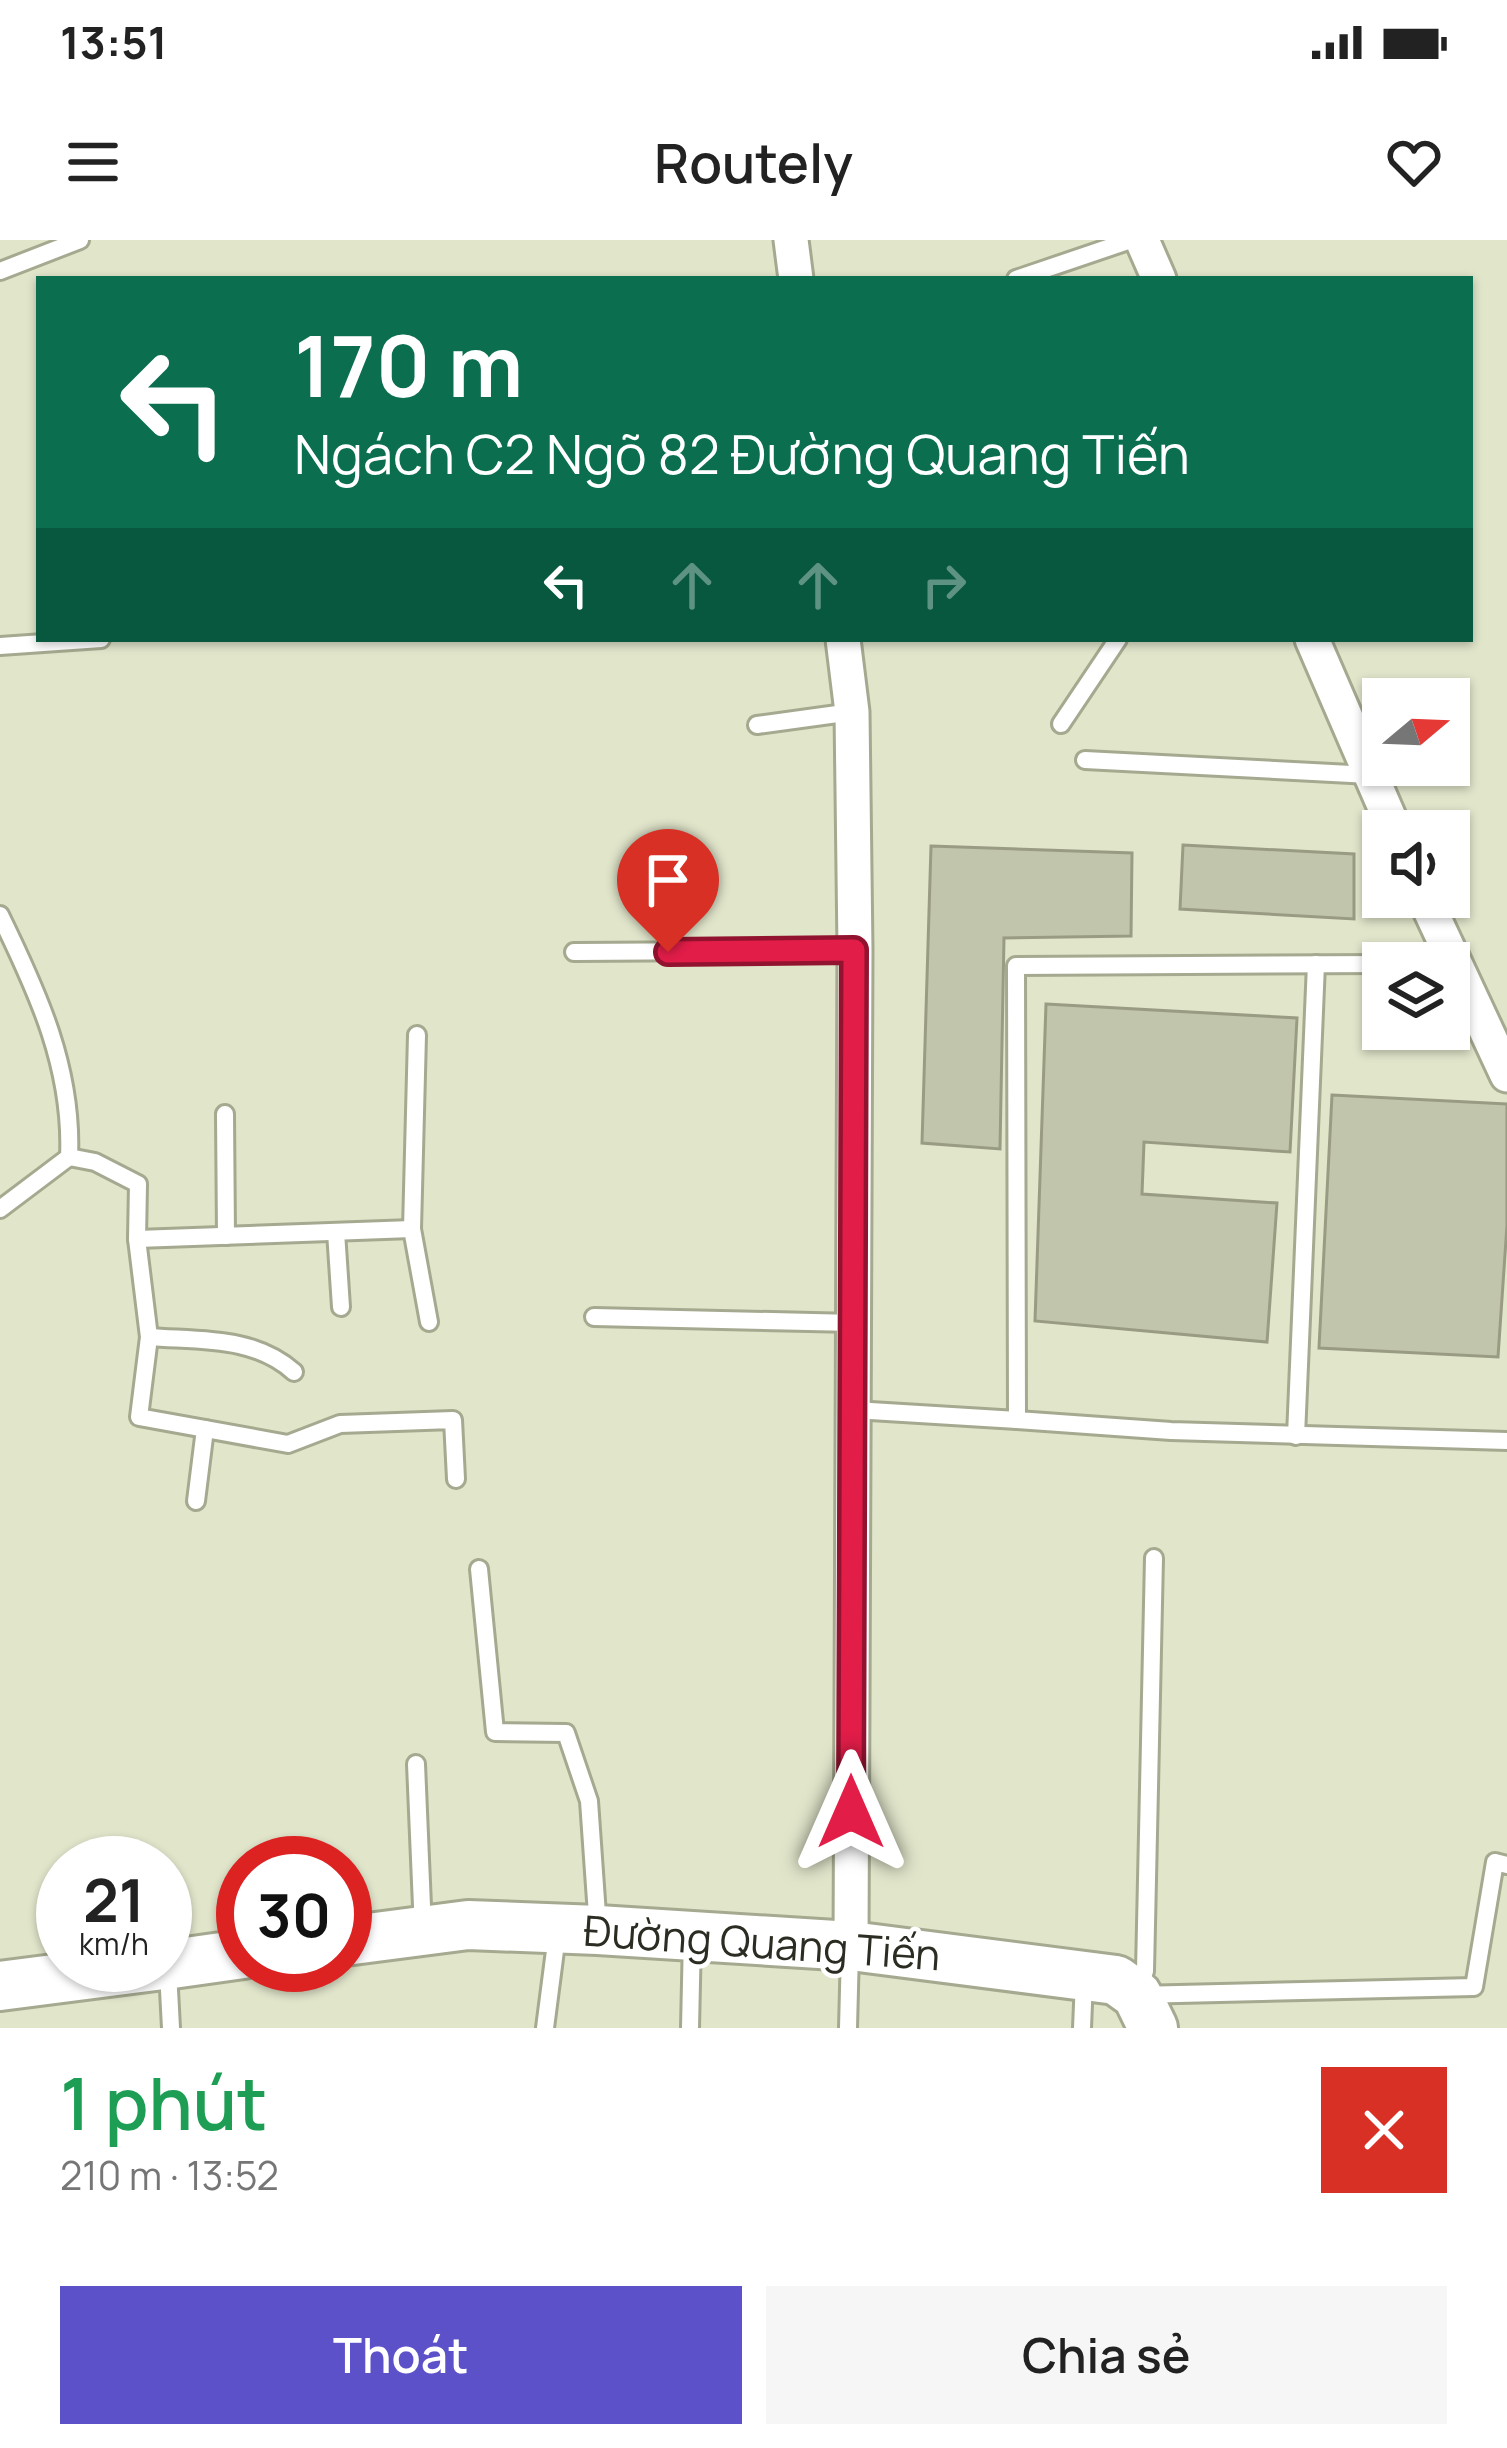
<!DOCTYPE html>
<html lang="vi">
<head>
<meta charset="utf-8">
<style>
	:root { --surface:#fff; --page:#f6f6f6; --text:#222; --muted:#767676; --accent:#5d51c9 }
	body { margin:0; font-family:Manrope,sans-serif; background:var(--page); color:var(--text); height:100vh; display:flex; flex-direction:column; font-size:45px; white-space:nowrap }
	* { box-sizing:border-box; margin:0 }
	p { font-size:39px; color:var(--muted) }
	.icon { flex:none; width:66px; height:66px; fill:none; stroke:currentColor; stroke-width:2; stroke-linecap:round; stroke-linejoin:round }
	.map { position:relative; height:1788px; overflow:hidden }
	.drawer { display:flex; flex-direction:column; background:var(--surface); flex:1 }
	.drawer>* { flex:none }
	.top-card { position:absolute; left:36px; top:36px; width:1437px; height:366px; border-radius:0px; box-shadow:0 3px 9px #0004; background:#0b6e4f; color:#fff; overflow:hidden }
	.needle { width:78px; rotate:71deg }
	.buttons { position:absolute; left:1362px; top:438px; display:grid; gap:24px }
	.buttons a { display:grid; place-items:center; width:108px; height:108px; border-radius:0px; background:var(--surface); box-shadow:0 3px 9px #0004; font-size:60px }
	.speed { position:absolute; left:36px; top:1596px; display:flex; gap:24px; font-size:60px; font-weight:700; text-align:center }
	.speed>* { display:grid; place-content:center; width:156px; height:156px; border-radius:50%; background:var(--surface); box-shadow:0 3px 9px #0004; line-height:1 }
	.speed small { font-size:30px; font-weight:400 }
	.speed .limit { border:18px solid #d22; background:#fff; color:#111 }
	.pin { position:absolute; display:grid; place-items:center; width:102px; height:102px; color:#fff; margin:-123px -51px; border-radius:50% 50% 50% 0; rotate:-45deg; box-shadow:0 0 12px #0007 }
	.pin .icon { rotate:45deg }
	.me { position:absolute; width:132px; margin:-66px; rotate:0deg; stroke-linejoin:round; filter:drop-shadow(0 0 9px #0008) }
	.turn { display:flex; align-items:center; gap:42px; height:252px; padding:0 60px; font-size:54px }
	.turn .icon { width:156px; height:156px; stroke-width:2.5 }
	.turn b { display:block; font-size:84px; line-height:102px }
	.lanes { display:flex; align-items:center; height:114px; padding:0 60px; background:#0003; justify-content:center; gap:60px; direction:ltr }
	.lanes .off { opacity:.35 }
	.round { display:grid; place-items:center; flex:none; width:126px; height:126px; border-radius:0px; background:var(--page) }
	.overview { display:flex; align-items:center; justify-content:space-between; height:204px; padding:0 60px }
	h1 { font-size:72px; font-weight:600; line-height:90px; color:#1e9e55 }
	.button { display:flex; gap:24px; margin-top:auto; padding:24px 60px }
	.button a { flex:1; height:138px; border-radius:0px; background:var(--accent); color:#fff; font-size:48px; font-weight:600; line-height:138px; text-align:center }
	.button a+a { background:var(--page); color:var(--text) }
	.status { display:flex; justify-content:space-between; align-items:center; height:84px; padding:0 60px; background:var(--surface); direction:ltr }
	.status svg { height:33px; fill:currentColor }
	header { display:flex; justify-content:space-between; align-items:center; height:156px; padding:0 60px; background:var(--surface); font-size:54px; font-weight:600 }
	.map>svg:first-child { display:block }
</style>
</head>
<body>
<div class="status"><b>13:51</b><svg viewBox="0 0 49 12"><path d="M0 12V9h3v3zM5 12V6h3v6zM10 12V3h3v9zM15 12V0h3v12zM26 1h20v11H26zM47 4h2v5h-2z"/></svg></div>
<header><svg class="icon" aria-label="menu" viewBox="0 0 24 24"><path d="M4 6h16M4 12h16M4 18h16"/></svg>Routely<svg class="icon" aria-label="heart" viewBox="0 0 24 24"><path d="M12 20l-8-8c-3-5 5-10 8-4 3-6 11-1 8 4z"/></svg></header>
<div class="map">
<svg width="1507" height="1788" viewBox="0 0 1507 1788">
	<rect width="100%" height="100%" fill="#e1e5ca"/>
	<g fill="#c1c5ab" stroke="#999c83" stroke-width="3">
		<path d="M1183,605L1354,614V679L1180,669Z"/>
		<path d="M931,606L1132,613L1131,696L1004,698L1000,909L922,903Z"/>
		<path d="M1046,764L1297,778L1290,912L1144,902L1142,954L1277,963L1267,1102L1035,1081Z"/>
		<path d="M1332,855L1507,864V985L1498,1117L1319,1108Z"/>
	</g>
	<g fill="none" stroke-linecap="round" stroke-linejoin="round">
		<defs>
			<g id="lane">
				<path d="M0,31L80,0"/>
				<path d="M1016,39L1131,0"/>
				<path d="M0,406L101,399"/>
				<path d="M1061,484L1118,399"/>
				<path d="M757,485L852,472"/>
				<path d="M1085,520L1370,535"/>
				<path d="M0,675C38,753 73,829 69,917L0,969"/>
				<path d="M574,712L855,710"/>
				<path d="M1383,724L1016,726L1017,1180L1171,1191L1507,1201"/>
				<path d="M417,795L412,989L429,1082"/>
				<path d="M225,874L226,996"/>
				<path d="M69,917L95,922L138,944L137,999L149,1097L139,1177L288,1204L340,1184L453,1180L456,1239"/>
				<path d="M336,992L341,1067"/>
				<path d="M137,999L412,989"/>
				<path d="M594,1077L854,1083"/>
				<path d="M149,1097C200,1101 254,1096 294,1132"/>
				<path d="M854,1170L1017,1180"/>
				<path d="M1296,1196L1316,724"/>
				<path d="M196,1261L205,1189"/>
				<path d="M1154,1318L1145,1731L1137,1755L1474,1747L1495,1622L1507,1625"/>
				<path d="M479,1329L495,1492L566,1493L589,1561L598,1689"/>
				<path d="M416,1524L423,1690"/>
				<path d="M168,1731L171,1788"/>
				<path d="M545,1788L557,1695"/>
				<path d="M690,1788L692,1697"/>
				<path d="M848,1788L850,1711"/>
				<path d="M1082,1788L1084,1740"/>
			</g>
			<g id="street">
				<path d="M791,0L796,39"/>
				<path d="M1142,0L1159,39"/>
				<path d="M843,399L852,472L855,710L851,1706"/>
				<path d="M1312,399L1395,591"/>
				<path d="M1424,657L1507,835"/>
			</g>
			<g id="secondary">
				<path d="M345,1701L468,1685L598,1690L851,1706L1116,1740L1137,1755L1153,1788"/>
				<path d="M165,1725L243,1714"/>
				<path d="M0,1746L163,1725"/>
			</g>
		</defs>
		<use href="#lane" stroke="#a5a98f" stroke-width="22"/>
		<use href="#street" stroke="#a5a98f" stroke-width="39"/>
		<use href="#secondary" stroke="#a5a98f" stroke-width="54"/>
		<use href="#lane" stroke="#fff" stroke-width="16"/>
		<use href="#street" stroke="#fff" stroke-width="33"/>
		<use href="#secondary" stroke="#fff" stroke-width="48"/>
	</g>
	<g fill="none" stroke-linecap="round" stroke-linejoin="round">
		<defs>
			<path id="route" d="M668,712L854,710L851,1572"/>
		</defs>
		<use href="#route" stroke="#92132f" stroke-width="30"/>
		<use href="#route" stroke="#e11d48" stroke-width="21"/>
	</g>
	<g text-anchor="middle" stroke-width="9" stroke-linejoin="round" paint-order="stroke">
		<g font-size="42" fill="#2b2c22" stroke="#fff">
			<text transform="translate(762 1703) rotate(4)" y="15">Đường Quang Tiến</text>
		</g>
	</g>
</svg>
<div class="buttons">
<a><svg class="needle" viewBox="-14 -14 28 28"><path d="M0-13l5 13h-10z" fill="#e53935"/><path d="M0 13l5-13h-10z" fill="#767676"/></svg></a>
<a><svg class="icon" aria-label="sound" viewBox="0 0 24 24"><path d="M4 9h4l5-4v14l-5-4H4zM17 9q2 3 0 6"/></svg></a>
<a><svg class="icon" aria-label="layers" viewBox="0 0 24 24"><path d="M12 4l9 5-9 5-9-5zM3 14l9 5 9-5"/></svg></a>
</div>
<div class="speed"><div>21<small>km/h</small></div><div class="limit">30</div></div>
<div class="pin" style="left:668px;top:712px;background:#d93025"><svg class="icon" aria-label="arrive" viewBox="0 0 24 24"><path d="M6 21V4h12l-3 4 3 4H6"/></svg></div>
<svg class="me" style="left:851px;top:1572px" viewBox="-20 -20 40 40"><path d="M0-17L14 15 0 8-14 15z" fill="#e11d48" stroke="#fff" stroke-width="4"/></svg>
<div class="top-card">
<div class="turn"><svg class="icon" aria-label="left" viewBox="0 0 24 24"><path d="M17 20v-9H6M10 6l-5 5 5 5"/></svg><div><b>170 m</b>Ngách C2 Ngõ 82 Đường Quang Tiến</div></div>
<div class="lanes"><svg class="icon" aria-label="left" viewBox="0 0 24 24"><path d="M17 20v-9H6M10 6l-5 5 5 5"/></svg><svg class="icon off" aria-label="ahead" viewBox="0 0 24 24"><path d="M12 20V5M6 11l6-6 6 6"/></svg><svg class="icon off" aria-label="ahead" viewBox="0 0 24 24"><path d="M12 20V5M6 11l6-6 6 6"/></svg><svg class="icon off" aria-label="right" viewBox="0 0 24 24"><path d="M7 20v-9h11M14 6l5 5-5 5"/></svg></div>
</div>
</div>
<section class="drawer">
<div class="overview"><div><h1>1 phút</h1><p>210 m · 13:52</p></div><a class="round" style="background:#d93025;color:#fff"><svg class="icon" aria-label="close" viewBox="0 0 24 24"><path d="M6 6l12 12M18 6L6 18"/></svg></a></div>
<div class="button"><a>Thoát</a><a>Chia sẻ</a></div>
</section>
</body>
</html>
